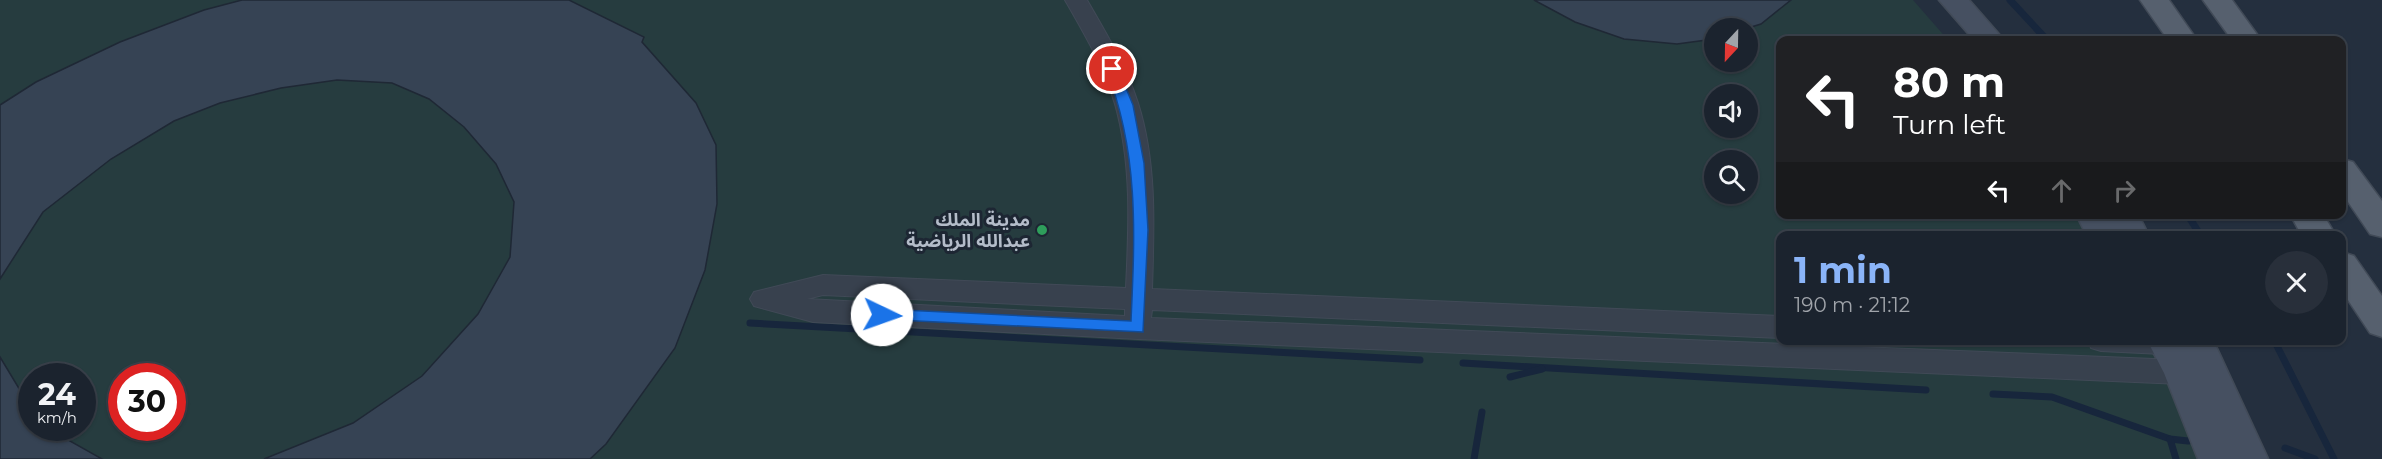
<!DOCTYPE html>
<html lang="en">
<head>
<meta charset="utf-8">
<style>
	:root { --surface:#1b232e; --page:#282f3a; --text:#f1f3f6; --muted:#a0a4aa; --line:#39404a; --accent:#8ab4f8 }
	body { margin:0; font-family:Montserrat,"Noto Sans Arabic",sans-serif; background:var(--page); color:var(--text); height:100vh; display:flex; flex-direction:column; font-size:22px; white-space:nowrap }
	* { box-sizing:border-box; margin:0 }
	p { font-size:20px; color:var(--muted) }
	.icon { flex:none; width:33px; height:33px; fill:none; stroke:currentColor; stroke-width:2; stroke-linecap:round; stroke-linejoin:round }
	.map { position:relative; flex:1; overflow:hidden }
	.drawer { position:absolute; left:1776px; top:231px; width:570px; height:114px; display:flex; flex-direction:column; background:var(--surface); border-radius:12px; box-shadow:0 2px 4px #0004,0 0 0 2px var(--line) }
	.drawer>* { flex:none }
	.guide { position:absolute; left:1776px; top:36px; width:570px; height:183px; border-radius:12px; box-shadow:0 2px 4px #0004,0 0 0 2px var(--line); background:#202124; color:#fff; overflow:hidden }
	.needle { width:39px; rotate:202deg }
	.controls { position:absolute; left:1704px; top:18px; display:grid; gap:12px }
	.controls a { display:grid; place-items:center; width:54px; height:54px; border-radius:50%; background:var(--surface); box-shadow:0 2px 4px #0004,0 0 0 2px var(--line); font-size:30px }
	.speed { position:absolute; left:18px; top:363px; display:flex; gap:12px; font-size:30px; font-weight:700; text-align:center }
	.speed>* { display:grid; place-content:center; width:78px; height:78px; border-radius:50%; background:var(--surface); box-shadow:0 2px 4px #0004,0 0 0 2px var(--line); line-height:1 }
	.speed small { font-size:15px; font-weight:400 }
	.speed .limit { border:9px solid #d22; background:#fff; color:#111 }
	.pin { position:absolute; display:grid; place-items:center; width:51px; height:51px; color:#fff; margin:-26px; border:3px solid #fff; border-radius:50%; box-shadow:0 2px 6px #0007 }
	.me { position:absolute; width:66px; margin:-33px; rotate:93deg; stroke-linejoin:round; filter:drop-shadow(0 0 4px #0008) }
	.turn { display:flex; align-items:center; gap:21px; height:126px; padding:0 18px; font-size:27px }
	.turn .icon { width:78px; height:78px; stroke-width:2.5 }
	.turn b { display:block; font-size:42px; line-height:51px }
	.lanes { display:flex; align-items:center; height:57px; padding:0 18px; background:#0003; justify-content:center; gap:30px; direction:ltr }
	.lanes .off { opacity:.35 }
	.round { display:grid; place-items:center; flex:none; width:63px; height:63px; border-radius:32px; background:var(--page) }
	.headline { display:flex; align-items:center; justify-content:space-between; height:102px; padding:0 18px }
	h1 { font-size:36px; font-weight:700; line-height:45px; color:var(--accent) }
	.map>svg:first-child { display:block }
</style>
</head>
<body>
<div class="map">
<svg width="2382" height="459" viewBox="0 0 2382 459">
	<rect width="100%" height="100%" fill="#242f3e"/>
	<path fill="#263c3f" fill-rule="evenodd" d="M0,0H1913L1948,40H1780V214L2075,215L2088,235L1780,236V340L2148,341L2184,414L2201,459H0ZM1714,28H1748V62H1714ZM1714,94H1748V128H1714ZM1714,160H1748V194H1714ZM32,376H82V428H32ZM122,376H172V428H122Z"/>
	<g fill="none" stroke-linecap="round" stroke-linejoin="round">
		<g stroke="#17263c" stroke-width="7">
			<path d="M2010,0L2047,40"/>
			<path d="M2187,214L2201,236"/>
			<path d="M750,323L1420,360"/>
			<path d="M2274,340L2334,459"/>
			<path d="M1463,363L1926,390"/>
			<path d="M1510,377L1542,369"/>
			<path d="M1993,394L2052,397L2170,439L2188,441"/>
			<path d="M2170,439L2176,459"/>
			<path d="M2285,448L2315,459"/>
			<path d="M1474,459L1482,412"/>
		</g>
	</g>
	<g fill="#364354" stroke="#1f2835" stroke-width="1.5">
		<path d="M242,0H569L644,37L642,42L696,103L716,145L717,204L705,270L675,348L606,444L590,459H264L353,423L422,376L478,314L510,257L514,202L496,164L464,127L429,99L392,83L337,80L281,88L220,103L174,121L111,159L43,212L0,279V105L36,82L120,42L204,10Z"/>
		<path d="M1534,0H1791L1761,24L1748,28H1714V39L1677,44L1624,39L1575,22Z"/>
		<path d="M0,357L32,410V428H47L102,459H0Z"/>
	</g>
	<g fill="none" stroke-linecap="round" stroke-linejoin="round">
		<defs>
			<path id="street" d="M1065,0H1087C1106,33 1126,66 1138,103C1157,163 1154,227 1152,289L1780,316V338L1152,310L1151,318L2178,360L2162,354L2101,351L2091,348L2088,340H2187L2195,350L2193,354L2205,357L2209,365L2205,373L2181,384L1138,339L813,322L754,306L750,299L754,292L823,275L1126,288C1129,226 1132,164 1115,104C1104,67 1084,33 1065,0ZM823,295L1125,309V316L807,299Z"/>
			<g id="secondary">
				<path d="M1939,0H1969L2004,40H1974Z"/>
				<path d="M2076,214H2138L2149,236H2087Z"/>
				<path d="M2147,340H2213L2268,459H2198L2164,373Z"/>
			</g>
			<g id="primary">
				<path d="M2140,0H2169L2197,40H2168Z"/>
				<path d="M2203,0H2232L2261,40H2232Z"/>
				<path d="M2342,159L2353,162L2382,201V237L2370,234L2342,193Z"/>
				<path d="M2290,214H2323L2336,236H2302Z"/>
				<path d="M2342,252L2354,256L2382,296V337L2370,333L2342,291Z"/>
			</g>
		</defs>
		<use href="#street" stroke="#414a57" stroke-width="2"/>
		<use href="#secondary" stroke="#414a57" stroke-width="3"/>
		<use href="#primary" stroke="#414a57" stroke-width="3"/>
		<use href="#street" fill="#38414e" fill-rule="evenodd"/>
		<use href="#secondary" fill="#465061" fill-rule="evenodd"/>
		<use href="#primary" fill="#56606e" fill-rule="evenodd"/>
	</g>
	<path fill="#1a73e8" stroke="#114b97" stroke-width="1.5" d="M1112,65L1118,69L1133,105L1144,163L1148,230L1143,332L877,319L875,315L882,309L1131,321C1135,233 1139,152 1106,69Z"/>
	<circle fill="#2e9e5b" stroke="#1d2633" stroke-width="2" cx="1042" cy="230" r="6"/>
	<g text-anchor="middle" stroke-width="6" stroke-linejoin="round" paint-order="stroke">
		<g font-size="18" font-weight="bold" fill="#b4bcc9" stroke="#1d2633" text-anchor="end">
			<text x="1030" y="226">مدينة الملك<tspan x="1030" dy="21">عبدالله الرياضية</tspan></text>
		</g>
	</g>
</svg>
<div class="controls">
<a><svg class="needle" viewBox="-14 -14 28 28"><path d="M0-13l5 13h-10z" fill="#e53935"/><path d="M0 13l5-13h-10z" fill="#a0a4aa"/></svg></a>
<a><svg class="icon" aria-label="sound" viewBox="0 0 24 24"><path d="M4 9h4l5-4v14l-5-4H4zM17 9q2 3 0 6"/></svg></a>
<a><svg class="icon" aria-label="search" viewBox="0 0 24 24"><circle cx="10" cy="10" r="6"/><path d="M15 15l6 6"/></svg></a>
</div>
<div class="speed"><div>24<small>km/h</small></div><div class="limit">30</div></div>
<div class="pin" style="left:1112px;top:69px;background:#d93025"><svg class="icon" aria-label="arrive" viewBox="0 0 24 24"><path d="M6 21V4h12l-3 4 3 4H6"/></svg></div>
<svg class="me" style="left:882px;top:315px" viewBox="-20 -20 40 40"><circle r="19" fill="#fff"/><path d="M0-13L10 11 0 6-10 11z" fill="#1a73e8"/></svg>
<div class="guide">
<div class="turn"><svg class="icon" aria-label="left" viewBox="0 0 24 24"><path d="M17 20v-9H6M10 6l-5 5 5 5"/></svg><div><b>80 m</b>Turn left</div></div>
<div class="lanes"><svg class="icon" aria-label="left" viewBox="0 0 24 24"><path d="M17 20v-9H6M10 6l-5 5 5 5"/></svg><svg class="icon off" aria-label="ahead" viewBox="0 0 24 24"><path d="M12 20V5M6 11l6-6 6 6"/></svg><svg class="icon off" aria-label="right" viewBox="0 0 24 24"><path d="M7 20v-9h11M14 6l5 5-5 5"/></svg></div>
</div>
<section class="drawer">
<div class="headline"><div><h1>1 min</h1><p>190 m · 21:12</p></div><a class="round"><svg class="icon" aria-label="close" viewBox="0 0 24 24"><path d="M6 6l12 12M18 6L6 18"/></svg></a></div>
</section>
</div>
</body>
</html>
